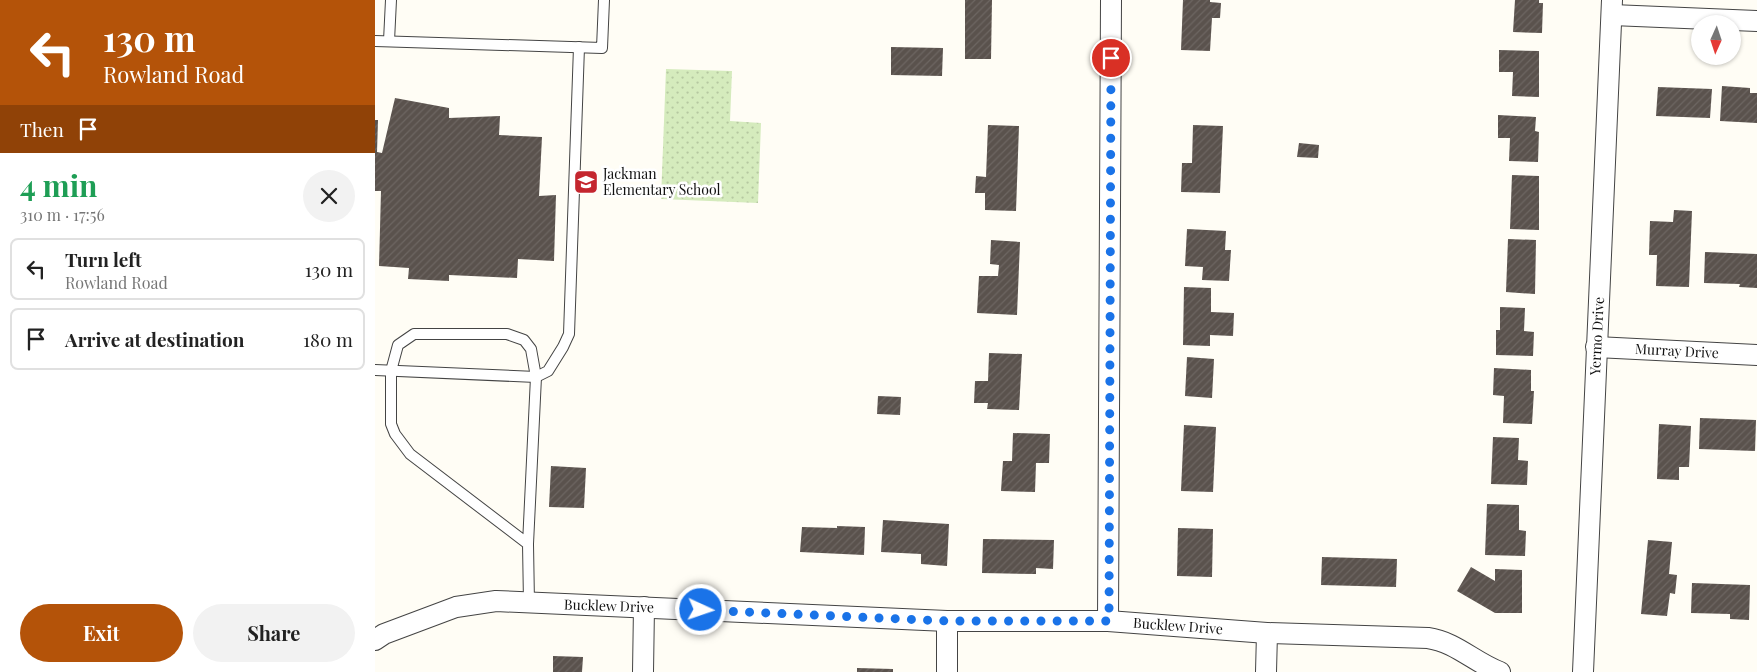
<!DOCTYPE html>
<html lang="en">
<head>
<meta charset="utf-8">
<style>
	:root { --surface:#fff; --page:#f2f2f2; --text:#222; --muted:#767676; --line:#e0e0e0; --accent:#b45309 }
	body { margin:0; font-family:"Playfair Display",serif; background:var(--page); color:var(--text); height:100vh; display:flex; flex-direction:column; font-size:19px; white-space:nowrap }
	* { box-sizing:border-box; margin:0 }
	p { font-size:16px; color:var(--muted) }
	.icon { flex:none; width:28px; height:28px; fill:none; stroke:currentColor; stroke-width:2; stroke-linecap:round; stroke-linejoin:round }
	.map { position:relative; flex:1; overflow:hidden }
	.sheet { display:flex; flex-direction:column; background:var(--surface); width:375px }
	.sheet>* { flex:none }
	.hud { background:#b45309; color:#fff; overflow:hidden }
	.needle { width:32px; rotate:183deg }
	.buttons { position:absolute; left:1316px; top:15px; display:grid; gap:10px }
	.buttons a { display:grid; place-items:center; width:50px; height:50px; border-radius:50%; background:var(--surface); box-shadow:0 1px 4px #0004; font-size:25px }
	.pin { position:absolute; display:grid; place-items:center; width:42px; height:42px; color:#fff; margin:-21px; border:2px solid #fff; border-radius:50%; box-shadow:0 1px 5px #0007 }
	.me { position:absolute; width:55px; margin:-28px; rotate:93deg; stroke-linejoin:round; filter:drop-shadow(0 0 4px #0008) }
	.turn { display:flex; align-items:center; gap:18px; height:105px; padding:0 20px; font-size:22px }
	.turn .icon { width:65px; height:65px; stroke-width:2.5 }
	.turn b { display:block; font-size:35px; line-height:42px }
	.then { display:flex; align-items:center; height:48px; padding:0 20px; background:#0003; gap:10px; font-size:19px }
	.round { display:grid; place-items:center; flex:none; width:52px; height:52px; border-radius:26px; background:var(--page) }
	.summary { display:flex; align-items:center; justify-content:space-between; height:85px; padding:0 20px }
	h1 { font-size:30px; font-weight:700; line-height:38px; color:#1e9e55 }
	.cta { display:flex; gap:10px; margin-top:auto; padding:10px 20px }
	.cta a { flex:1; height:58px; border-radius:30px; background:var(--accent); color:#fff; font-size:20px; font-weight:700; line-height:58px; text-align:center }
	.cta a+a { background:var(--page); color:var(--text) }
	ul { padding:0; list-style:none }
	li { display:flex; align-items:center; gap:15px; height:62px; margin:0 10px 8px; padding:0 10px; border:2px solid var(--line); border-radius:8px }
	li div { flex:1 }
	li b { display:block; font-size:19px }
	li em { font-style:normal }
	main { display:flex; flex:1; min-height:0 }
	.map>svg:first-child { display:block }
</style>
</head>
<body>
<main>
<section class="sheet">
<div class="hud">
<div class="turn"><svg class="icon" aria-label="left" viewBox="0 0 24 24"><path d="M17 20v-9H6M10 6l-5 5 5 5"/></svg><div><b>130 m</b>Rowland Road</div></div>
<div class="then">Then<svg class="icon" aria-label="arrive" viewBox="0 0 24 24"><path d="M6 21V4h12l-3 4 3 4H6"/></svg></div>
</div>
<div class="summary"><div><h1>4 min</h1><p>310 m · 17:56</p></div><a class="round"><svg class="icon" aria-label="close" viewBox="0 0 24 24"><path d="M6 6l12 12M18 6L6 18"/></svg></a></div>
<ul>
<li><svg class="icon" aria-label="left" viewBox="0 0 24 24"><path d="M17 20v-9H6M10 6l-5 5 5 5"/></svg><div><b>Turn left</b><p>Rowland Road</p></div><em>130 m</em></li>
<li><svg class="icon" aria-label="arrive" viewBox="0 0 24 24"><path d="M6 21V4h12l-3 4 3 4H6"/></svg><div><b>Arrive at destination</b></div><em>180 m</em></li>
</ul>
<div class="cta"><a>Exit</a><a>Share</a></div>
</section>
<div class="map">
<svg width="1382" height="672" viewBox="0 0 1382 672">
	<defs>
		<pattern id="green-dots" width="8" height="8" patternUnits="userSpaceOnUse" patternTransform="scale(1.25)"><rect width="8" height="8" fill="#d5ebbd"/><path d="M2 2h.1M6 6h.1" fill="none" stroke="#b6c8a1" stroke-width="1.8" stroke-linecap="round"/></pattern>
		<pattern id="building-hatch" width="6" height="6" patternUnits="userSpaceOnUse" patternTransform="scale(1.25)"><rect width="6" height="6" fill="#5a524d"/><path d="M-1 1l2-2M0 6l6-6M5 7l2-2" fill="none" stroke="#6d6662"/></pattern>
	</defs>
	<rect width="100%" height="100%" fill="#fffdf5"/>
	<path fill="url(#green-dots)" d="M291,69L357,71L355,121L386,123L383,203L286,199Z"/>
	<g fill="url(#building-hatch)">
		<path d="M590,0H617L616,59H590Z"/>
		<path d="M808,0H835V2L846,3L845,18H837L835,51L806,50Z"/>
		<path d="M1140,0H1164V3H1168L1167,33L1138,32Z"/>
		<path d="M516,47L568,48L567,76L516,75Z"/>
		<path d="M1124,50L1164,51V97L1137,96L1138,72H1124Z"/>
		<path d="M1347,86L1375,88V93H1382V123L1345,121Z"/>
		<path d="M1283,87L1337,89L1335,118L1281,116Z"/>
		<path d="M20,98L74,108V118L125,116L124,135L167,137L164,196L181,195L179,261L143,259L142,278L74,275V281L33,279L34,268L4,266L6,191H0V120H3L2,152L7,153Z"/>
		<path d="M1123,115L1161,117L1160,131L1164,132L1163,162L1134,161L1135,138H1123Z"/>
		<path d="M613,125L644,126L641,211L610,210V193H600L601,176L611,177Z"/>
		<path d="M818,125L848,126L845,193L806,192L807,163H817Z"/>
		<path d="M924,143L944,145L943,158L922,157Z"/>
		<path d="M1137,175L1164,176V230L1135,229Z"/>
		<path d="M1299,210L1317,211L1314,287L1281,286L1282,255H1274L1275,221L1298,222Z"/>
		<path d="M812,229L851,231L850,250H856L854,281L827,280L828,267L810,266Z"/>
		<path d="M1133,239L1161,240L1160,294L1131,292Z"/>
		<path d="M616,240L645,242L642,315L602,313L604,276H623L624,265L615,264Z"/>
		<path d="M1330,252L1382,254V288L1364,287L1365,284L1329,283Z"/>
		<path d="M809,287L836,288V312L859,313L858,336L835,335V346L808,345Z"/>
		<path d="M1125,307L1150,308L1149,331L1159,332L1158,356L1121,355V330H1125Z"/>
		<path d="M614,353L647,354L644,410L612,409L613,403H599L600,381H613Z"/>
		<path d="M812,357L839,359L837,398L810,396Z"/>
		<path d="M1119,368L1156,370V391H1159L1157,424L1128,423L1129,396L1118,395Z"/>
		<path d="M503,396L526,397L525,415L502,414Z"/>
		<path d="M1325,418L1381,420L1380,451L1324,449Z"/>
		<path d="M1284,424L1316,426L1314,467H1304V480L1282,479Z"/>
		<path d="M809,425L841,427L838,492L806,491Z"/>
		<path d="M638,433L675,434L674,463H661L660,492L626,491L628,461H637Z"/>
		<path d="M1118,437L1144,438L1143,460L1153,461L1152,485L1116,484Z"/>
		<path d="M176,466L211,468L209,508L174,507Z"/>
		<path d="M1112,504L1144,505V530L1151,531L1150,556L1110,555Z"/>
		<path d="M508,520L574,524L572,566L546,564V554L506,552Z"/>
		<path d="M462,526L490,527L489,555L425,552L427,527L462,528Z"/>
		<path d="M803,528L838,529L837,577L802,576Z"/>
		<path d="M608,539L679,540L678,569L661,568V574L607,573Z"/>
		<path d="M1273,540L1297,542L1294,574L1302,575L1300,594L1295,593L1292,616L1266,614Z"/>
		<path d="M947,557L1022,559L1021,587L946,585Z"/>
		<path d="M1096,567L1120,581V569L1147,570V613H1120L1082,591Z"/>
		<path d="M1317,583L1375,585L1374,620L1355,619V614L1316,613Z"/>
		<path d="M178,656L208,657L207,672H178Z"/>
		<path d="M482,668L518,669V672H482Z"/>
	</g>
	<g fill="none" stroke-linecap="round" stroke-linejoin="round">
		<defs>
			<g id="lane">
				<path d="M0,41L227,48L229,0"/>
				<path d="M14,41L16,0"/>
				<path d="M0,370L161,377L173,371L188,347L194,334L204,47"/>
				<path d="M153,544L35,454L20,434L16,424V371L23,345L39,334H132L149,340L156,349L161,377L153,544L154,603"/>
			</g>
			<g id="street">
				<path d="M1237,15L1382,21"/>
				<path d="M1221,347L1382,355"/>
				<path d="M733,621L736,0"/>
				<path d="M0,640L9,634L81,607L121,601L572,621H733L892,633L1053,638C1081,642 1100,663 1125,672"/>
				<path d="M268,672L269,607"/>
				<path d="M572,672V621"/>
				<path d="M891,672L892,633"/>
				<path d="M1208,672L1237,0"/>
			</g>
		</defs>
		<use href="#lane" stroke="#444" stroke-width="12"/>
		<use href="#street" stroke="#444" stroke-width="22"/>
		<use href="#lane" stroke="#fff" stroke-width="10"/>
		<use href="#street" stroke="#fff" stroke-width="20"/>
	</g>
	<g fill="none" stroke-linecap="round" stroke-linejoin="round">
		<path stroke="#1a73e8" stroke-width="9" stroke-dasharray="0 16.2" d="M326,610L572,621H734L736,58"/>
	</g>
	<defs>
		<symbol id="school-square" viewBox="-11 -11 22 22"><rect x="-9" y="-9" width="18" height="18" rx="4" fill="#c4262e" stroke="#fff"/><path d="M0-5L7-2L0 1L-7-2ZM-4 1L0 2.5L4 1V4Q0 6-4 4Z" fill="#fff"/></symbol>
	</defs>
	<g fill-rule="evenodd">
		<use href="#school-square" x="197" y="168" width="28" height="28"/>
	</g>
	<g text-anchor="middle" stroke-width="5" stroke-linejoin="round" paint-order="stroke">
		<g font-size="14" fill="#111" stroke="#fff" text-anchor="start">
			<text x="228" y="179">Jackman<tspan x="228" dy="16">Elementary School</tspan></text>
		</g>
		<g font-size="14" fill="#111" stroke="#fff">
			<text transform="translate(1222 336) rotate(-87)" y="5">Yermo Drive</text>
			<text transform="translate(1302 351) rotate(3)" y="5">Murray Drive</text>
			<text transform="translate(234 606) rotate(2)" y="5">Bucklew Drive</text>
			<text transform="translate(803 626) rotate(4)" y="5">Bucklew Drive</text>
		</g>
	</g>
</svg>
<div class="buttons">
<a><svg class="needle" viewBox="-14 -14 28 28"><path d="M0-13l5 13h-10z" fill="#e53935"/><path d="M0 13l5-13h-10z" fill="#767676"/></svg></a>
</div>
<div class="pin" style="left:736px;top:58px;background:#d93025"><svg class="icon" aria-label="arrive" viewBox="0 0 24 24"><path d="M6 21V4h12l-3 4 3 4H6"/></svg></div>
<svg class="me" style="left:326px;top:610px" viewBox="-20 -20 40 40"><circle r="17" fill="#1a73e8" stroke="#fff" stroke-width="3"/><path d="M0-11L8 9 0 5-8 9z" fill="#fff"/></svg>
</div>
</main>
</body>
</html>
